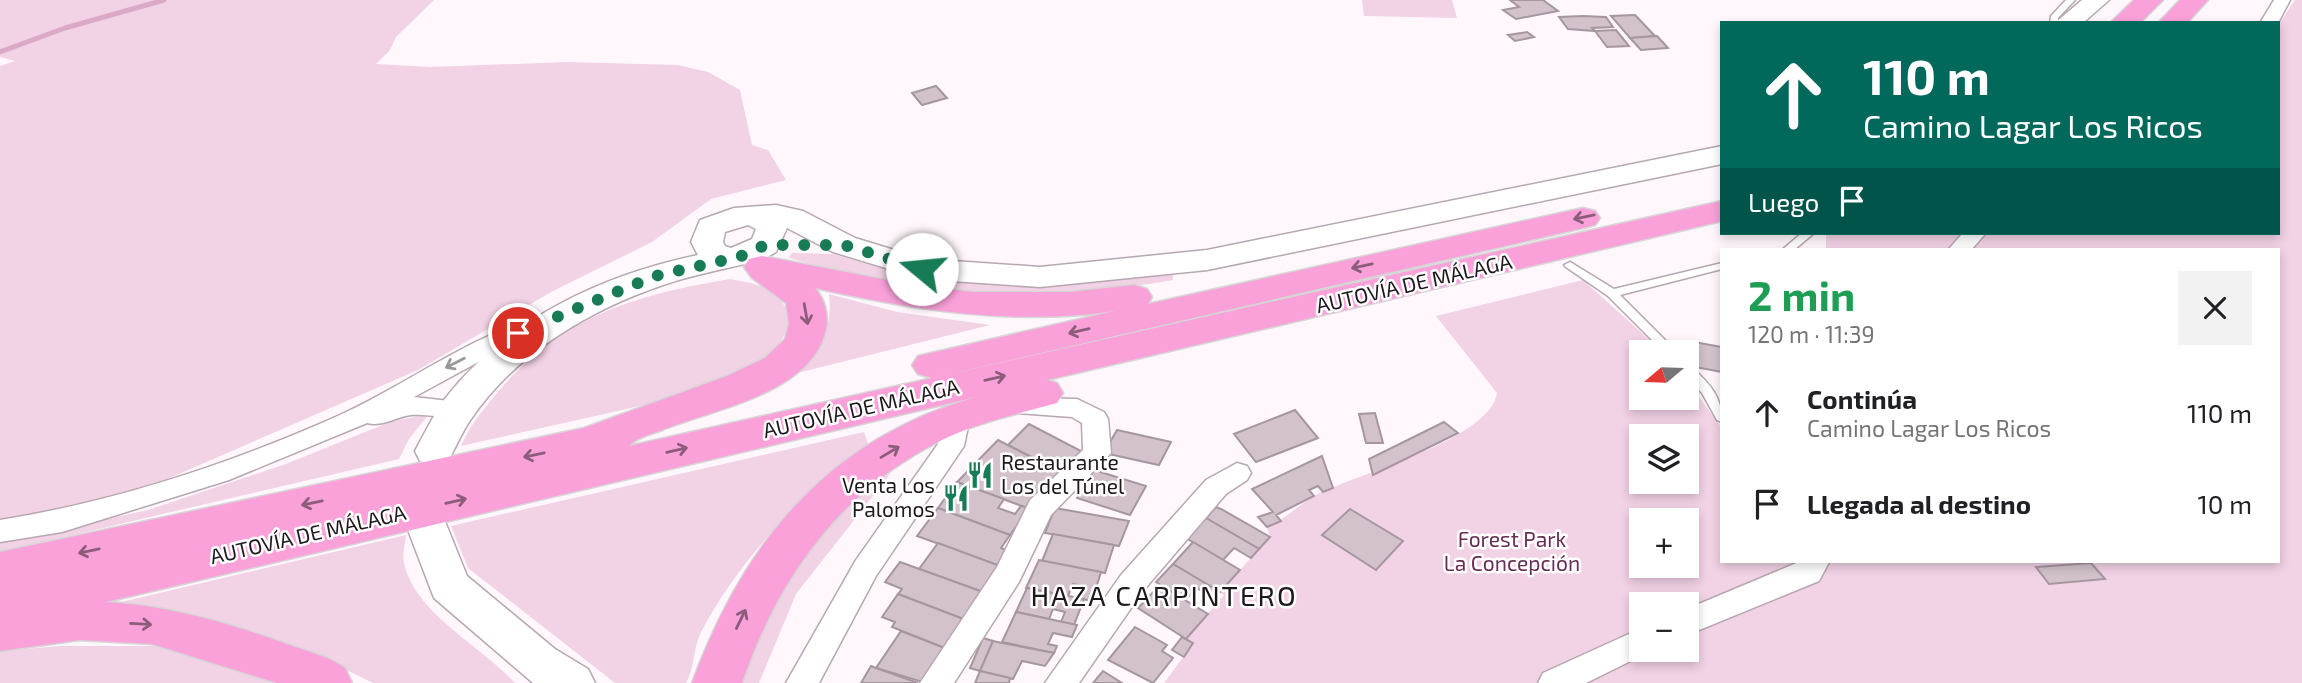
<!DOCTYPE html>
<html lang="es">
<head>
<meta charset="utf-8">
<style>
	:root { --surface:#fff; --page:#f2f2f2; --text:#202124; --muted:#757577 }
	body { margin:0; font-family:"Exo 2",sans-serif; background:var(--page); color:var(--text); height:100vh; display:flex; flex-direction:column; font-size:26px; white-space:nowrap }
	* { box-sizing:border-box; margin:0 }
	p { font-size:23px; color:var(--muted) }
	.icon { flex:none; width:38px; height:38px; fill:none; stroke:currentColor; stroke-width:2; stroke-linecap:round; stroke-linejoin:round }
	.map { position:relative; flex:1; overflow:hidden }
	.side { position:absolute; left:1720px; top:248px; width:560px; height:315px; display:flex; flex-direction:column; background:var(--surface); border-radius:0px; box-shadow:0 4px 10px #0003 }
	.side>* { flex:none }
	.top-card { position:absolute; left:1720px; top:21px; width:560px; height:214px; border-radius:0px; box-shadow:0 4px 10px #0003; background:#00695c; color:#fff; overflow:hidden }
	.needle { width:46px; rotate:251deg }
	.controls { position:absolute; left:1629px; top:340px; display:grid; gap:14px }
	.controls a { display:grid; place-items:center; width:70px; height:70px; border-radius:0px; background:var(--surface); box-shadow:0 4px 10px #0003; font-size:35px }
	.pin { position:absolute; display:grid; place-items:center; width:60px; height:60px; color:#fff; margin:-30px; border:4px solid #fff; border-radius:50%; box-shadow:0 2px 7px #0007 }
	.me { position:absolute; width:77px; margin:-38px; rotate:287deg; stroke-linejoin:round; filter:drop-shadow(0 0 5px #0008) }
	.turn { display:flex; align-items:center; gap:24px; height:147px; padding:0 28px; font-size:32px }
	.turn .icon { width:91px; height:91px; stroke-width:2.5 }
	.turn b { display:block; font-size:49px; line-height:60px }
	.then { display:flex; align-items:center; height:66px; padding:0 28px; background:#0003; gap:14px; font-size:26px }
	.round { display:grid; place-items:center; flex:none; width:74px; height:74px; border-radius:0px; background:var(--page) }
	.summary { display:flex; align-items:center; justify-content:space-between; height:119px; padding:0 28px }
	h1 { font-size:42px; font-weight:700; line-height:52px; color:#1e9e55 }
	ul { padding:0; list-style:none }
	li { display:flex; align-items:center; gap:21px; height:91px; padding:0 28px }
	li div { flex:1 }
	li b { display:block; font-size:26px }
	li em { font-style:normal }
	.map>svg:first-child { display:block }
</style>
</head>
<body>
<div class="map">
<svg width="2302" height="683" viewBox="0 0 2302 683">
	<rect width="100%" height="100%" fill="#fff7fc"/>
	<g fill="#f2d2e5" fill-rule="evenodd">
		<path d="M0,0H434L396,37L390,50L376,64L430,67L569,62L677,65L708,72L740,90L752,145L768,150L786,180L711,199L652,242L551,292L418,370L165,480L15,523H0V66L15,61L0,57Z"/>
		<path d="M1362,0H1452L1457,18L1364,16Z"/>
		<path d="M2295,0H2302V683H1164L1193,644L1186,639L1224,595L1220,592L1270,537L1267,527C1285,519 1299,505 1316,495C1356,474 1490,440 1497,393L1436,316L1583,280L1663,352H1642V397H1687V381L1722,428V562H2278V250H1826V233H2278L2279,24ZM1642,436H1687V481H1642ZM1642,520H1687V565H1642ZM1642,604H1687V649H1642Z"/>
		<path d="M792,253L833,254L888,270L962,282L1028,285L1114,280L1173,272V280C1075,297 969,302 871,280C844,274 816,265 789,258Z"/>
		<path d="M730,279C766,286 779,287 792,323L771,356L741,379L640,406L461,446C470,425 483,410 497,393C562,316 635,295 730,279Z"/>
		<path d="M829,294L897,312L990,325L797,373C821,348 833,329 829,294Z"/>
		<path d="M429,414L409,439L399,459L0,552V542L148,510L286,464L390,422Z"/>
		<path d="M864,432L868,444C800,498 742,555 701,632C693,647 695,668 686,683H615L468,568L451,526Z"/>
		<path d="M891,473L796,594L759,683H731L788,568L863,491Z"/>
		<path d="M406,535C405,544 402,555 404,563C415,614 483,647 515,683H373L297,646L234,626L117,603Z"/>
		<path d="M60,646H155L237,669L272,683H0V651Z"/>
	</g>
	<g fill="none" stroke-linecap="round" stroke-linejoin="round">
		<path stroke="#daa9c7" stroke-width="5" d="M0,52L65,28L164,0"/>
	</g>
	<g fill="#d3c2cc" stroke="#a696a0" stroke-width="2">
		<path d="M1510,0H1543L1558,11L1516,19L1503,10L1519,7Z"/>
		<path d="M1635,15L1655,36L1630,38L1611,16Z"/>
		<path d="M1583,16L1606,17L1613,27L1592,28L1595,31L1568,29L1559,17Z"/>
		<path d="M1616,30L1629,46L1607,47L1595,31Z"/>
		<path d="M1527,32L1534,37L1515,41L1508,35Z"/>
		<path d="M1657,36L1668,48L1641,50L1630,38Z"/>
		<path d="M936,86L947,98L922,105L912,93Z"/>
		<path d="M1694,342L1722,347V372L1695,367Z"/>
		<path d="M1295,410L1318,438L1256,462L1234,434Z"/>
		<path d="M1375,413L1383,443H1366L1359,414Z"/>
		<path d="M1444,422L1458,433L1373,475L1369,459Z"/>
		<path d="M1029,424L1081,451L1063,473L1008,445Z"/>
		<path d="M1117,430L1171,442L1159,465L1104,453Z"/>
		<path d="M998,440L1062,473L1030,509L957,482Z"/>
		<path d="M1322,456L1333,488L1323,492L1318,486L1309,490L1314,496L1276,515L1281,521L1267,527L1258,517L1273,512L1252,489Z"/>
		<path d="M1094,470L1146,486L1130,515L1077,498Z"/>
		<path d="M957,482L1004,499L998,508L1015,514L1021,506L1029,508L1010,535L938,508Z"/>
		<path d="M1216,507L1221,509L1270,537L1259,549L1206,518Z"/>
		<path d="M938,508L1010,535L1001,548L1009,551L1000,566L917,536Z"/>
		<path d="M1055,508L1129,521L1119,546L1045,533Z"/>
		<path d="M1350,509L1403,541L1376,570L1322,535Z"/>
		<path d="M1206,518L1259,549L1251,558L1234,548L1223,560L1186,538Z"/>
		<path d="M1053,534L1114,545L1105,573L1042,561Z"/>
		<path d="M1193,542L1240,570L1220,592L1173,564Z"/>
		<path d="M938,543L1000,566L983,592L919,569Z"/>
		<path d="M1039,560L1101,572L1092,601L1078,598L1082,586L1073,584L1068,596L1026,588Z"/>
		<path d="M900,562L983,592L966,620L898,594L902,589L885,582Z"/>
		<path d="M2091,563L2105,579L2049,584L2036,567Z"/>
		<path d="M1173,564L1220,592L1213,598L1197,588L1185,600L1156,582Z"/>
		<path d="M1160,585L1208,614L1186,639L1138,608Z"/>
		<path d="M1027,588L1084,599L1074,625L1061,622L1065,612L1053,609L1049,619L1016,612Z"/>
		<path d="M898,594L966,620L947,649L892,627L895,622L882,617Z"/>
		<path d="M1016,612L1049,619L1077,625L1072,637L1053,633L1048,644L1057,646L1054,653L1002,642Z"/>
		<path d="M1135,627L1167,645L1162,651L1173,658L1153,683L1108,660Z"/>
		<path d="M901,631L947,649L926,683L876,668Z"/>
		<path d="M1182,637L1193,643L1184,657L1172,650Z"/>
		<path d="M983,638L993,641L980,671L970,668Z"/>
		<path d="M993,641L1002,643L1054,653L1045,666L1022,661L1013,679L980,671Z"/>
		<path d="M871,666L876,668L918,683H861Z"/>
		<path d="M980,671L1010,678L1009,683H975Z"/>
		<path d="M1103,671L1122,683H1093Z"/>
	</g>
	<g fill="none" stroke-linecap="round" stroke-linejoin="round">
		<defs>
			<g id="lane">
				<path d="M2066,0H2075L2058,18V23H2050L2051,16Z"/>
				<path d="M1802,233H1814L1794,250H1782Z"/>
				<path d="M1570,262L1614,289L1722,263V269L1620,295L1677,352H1664L1608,296L1566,267L1564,265Z"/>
				<path d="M1687,365L1691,366C1709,384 1722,395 1722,422L1717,420L1702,393L1687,377Z"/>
			</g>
			<g id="street">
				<path d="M2274,0H2290L2278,23H2260Z"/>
				<path d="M1963,233H1986L1971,250H1948Z"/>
				<path d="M542,316L551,318L554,324L551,330L506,347L414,397L467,403L471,409L467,415C449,421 430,413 411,415C396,417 383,427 367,423L229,480L62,532L0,542V520C113,502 226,465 331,419C403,388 466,337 542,316Z"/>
				<path d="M1017,390L1032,398L1077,399L1104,412L1108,419L1111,453L1051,515L1019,582L954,683H920L997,567L1030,500L1083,450L1082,423L1072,417L1017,413L1004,399L1008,393Z"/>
				<path d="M957,408L966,411L970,417L964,446L876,576L819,683H786L856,560L938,444L948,411Z"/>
				<path d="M1237,463L1247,466L1251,473L1247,480L1226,494L1143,591L1079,683H1045L1121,575L1206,480Z"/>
				<path d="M1799,562H1829L1819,581L1687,635V609Z"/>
				<path d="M1642,628V649L1653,650L1586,683H1538L1543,673Z"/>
			</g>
			<g id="secondary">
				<path d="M2082,0H2109L2083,23H2055Z"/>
				<path d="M1722,146V164L1207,270L1040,287L922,279L833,252L787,228L776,252L764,259C732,268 698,273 666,284C591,309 516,353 471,419C462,432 456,447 448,461L434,465L420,461L415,451C424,434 433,416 444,400C505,320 602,275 698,255L691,242L700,220L734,208L776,205L803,211L855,238L924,259L1040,267L1207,250ZM748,225L756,229L752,239L731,248L725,246L723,242L725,232Z"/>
				<path d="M429,514L444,519L467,576L555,649L588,669L595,683H533L434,598L408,530L414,519Z"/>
			</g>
			<g id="highway">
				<path d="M2134,0H2163L2140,23H2110Z"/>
				<path d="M2180,0H2208L2187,23H2158Z"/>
				<path d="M1722,201V221L1047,380L1057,383L1063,393L1057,403C1018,414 977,422 940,441C840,491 777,579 742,683H692C744,542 827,440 976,397L106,602C184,606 257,633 330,659L345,668L352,683H277L152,644L80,640L0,651V552L584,428L727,376L765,358L785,339L789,324L786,303L752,278L744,267L749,259L762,256L908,284L973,292H1070L1134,285L1147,289L1152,297L1148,304L1583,208L1595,211L1600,218L1595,225L1583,228L932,378L918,374L912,365L918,356L1115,311C1013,326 914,310 815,288C824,298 829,315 826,329C813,393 714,409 662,430C652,434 635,438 629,446Z"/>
			</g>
		</defs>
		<use href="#lane" stroke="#b7a7b0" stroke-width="3"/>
		<use href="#street" stroke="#b7a7b0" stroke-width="3"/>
		<use href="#secondary" stroke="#b7a7b0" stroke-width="3"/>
		<use href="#highway" stroke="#d7d6d6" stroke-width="3"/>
		<use href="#lane" fill="#fff" fill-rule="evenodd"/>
		<use href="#street" fill="#fff" fill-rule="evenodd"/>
		<use href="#secondary" fill="#fff" fill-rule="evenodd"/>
		<use href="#highway" fill="#faa1d9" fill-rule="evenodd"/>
	</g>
	<defs><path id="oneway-shaft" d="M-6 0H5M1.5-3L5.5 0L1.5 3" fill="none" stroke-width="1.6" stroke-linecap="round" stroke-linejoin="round" transform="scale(1.75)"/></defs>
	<g stroke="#8c5d7b">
		<use href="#oneway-shaft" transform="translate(1584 217) rotate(168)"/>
		<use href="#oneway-shaft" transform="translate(1362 266) rotate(168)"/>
		<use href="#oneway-shaft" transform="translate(806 314) rotate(80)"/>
		<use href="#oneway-shaft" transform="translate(1079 331) rotate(167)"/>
		<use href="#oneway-shaft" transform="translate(995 378) rotate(-13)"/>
		<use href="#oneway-shaft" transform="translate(677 450) rotate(-13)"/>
		<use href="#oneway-shaft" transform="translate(890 452) rotate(-31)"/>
		<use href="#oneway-shaft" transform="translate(534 455) rotate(168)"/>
		<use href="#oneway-shaft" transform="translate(456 501) rotate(-13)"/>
		<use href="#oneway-shaft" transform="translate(312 503) rotate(168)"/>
		<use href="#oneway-shaft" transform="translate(89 551) rotate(168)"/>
		<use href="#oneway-shaft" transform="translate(741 619) rotate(-64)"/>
		<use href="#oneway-shaft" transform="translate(141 624) rotate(3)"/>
	</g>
	<use stroke="#9a9899" href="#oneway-shaft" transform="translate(455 363) rotate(153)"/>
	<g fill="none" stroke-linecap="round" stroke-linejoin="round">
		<path stroke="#177c56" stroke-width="12" stroke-dasharray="0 21.6" d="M518,333L655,276L739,257L765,245H844L922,269"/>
	</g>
	<defs>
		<symbol id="restaurant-bare" viewBox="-9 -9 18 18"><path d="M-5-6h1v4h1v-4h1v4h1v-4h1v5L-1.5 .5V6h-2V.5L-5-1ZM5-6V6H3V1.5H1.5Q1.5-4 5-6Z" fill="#177c56" stroke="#fff" stroke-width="2.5" paint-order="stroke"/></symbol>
	</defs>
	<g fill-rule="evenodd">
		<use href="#restaurant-bare" x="961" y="456" width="38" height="38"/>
		<use href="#restaurant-bare" x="937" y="479" width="38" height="38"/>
	</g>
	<g text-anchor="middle" stroke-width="5" stroke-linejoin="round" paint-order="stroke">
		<g font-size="21" fill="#1f191d" stroke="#fff">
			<text transform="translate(1414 284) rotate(-13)" y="7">AUTOVÍA DE MÁLAGA</text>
			<text transform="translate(861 409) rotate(-13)" y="7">AUTOVÍA DE MÁLAGA</text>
			<text transform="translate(308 535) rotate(-13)" y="7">AUTOVÍA DE MÁLAGA</text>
		</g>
		<g font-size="21" fill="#1f191d" stroke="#fff" text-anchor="start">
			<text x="1001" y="470">Restaurante<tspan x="1001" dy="24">Los del Túnel</tspan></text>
			<text x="935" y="493" text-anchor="end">Venta Los<tspan x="935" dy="24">Palomos</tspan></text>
		</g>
		<g font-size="21" fill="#682d55" stroke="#fff">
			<text x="1512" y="547">Forest Park<tspan x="1512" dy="24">La Concepción</tspan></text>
		</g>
		<g font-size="28" letter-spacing="2" fill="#1f191d" stroke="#fff">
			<text x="1164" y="606">HAZA CARPINTERO</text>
		</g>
	</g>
</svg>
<div class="controls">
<a><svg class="needle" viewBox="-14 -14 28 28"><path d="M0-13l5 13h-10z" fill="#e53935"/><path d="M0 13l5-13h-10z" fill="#757577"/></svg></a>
<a><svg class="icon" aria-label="layers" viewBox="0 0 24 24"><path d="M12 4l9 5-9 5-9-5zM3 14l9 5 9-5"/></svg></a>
<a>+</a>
<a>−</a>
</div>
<div class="pin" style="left:518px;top:333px;background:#d93025"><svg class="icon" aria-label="arrive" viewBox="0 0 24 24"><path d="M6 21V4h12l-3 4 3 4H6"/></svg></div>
<svg class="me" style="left:922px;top:269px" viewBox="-20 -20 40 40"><circle r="19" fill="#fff"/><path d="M0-13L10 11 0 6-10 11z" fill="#177c56"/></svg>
<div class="top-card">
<div class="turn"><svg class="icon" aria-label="ahead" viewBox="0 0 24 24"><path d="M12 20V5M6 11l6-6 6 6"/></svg><div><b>110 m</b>Camino Lagar Los Ricos</div></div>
<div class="then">Luego<svg class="icon" aria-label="arrive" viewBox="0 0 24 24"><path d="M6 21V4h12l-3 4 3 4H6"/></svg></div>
</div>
<section class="side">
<div class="summary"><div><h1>2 min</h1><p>120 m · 11:39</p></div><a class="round"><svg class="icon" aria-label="close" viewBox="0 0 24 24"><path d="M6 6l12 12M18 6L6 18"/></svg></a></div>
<ul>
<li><svg class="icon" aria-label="ahead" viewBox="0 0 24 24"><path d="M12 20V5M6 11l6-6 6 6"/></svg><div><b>Continúa</b><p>Camino Lagar Los Ricos</p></div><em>110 m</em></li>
<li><svg class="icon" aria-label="arrive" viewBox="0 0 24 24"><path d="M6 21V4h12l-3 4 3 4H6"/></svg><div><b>Llegada al destino</b></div><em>10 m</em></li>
</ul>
</section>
</div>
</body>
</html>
